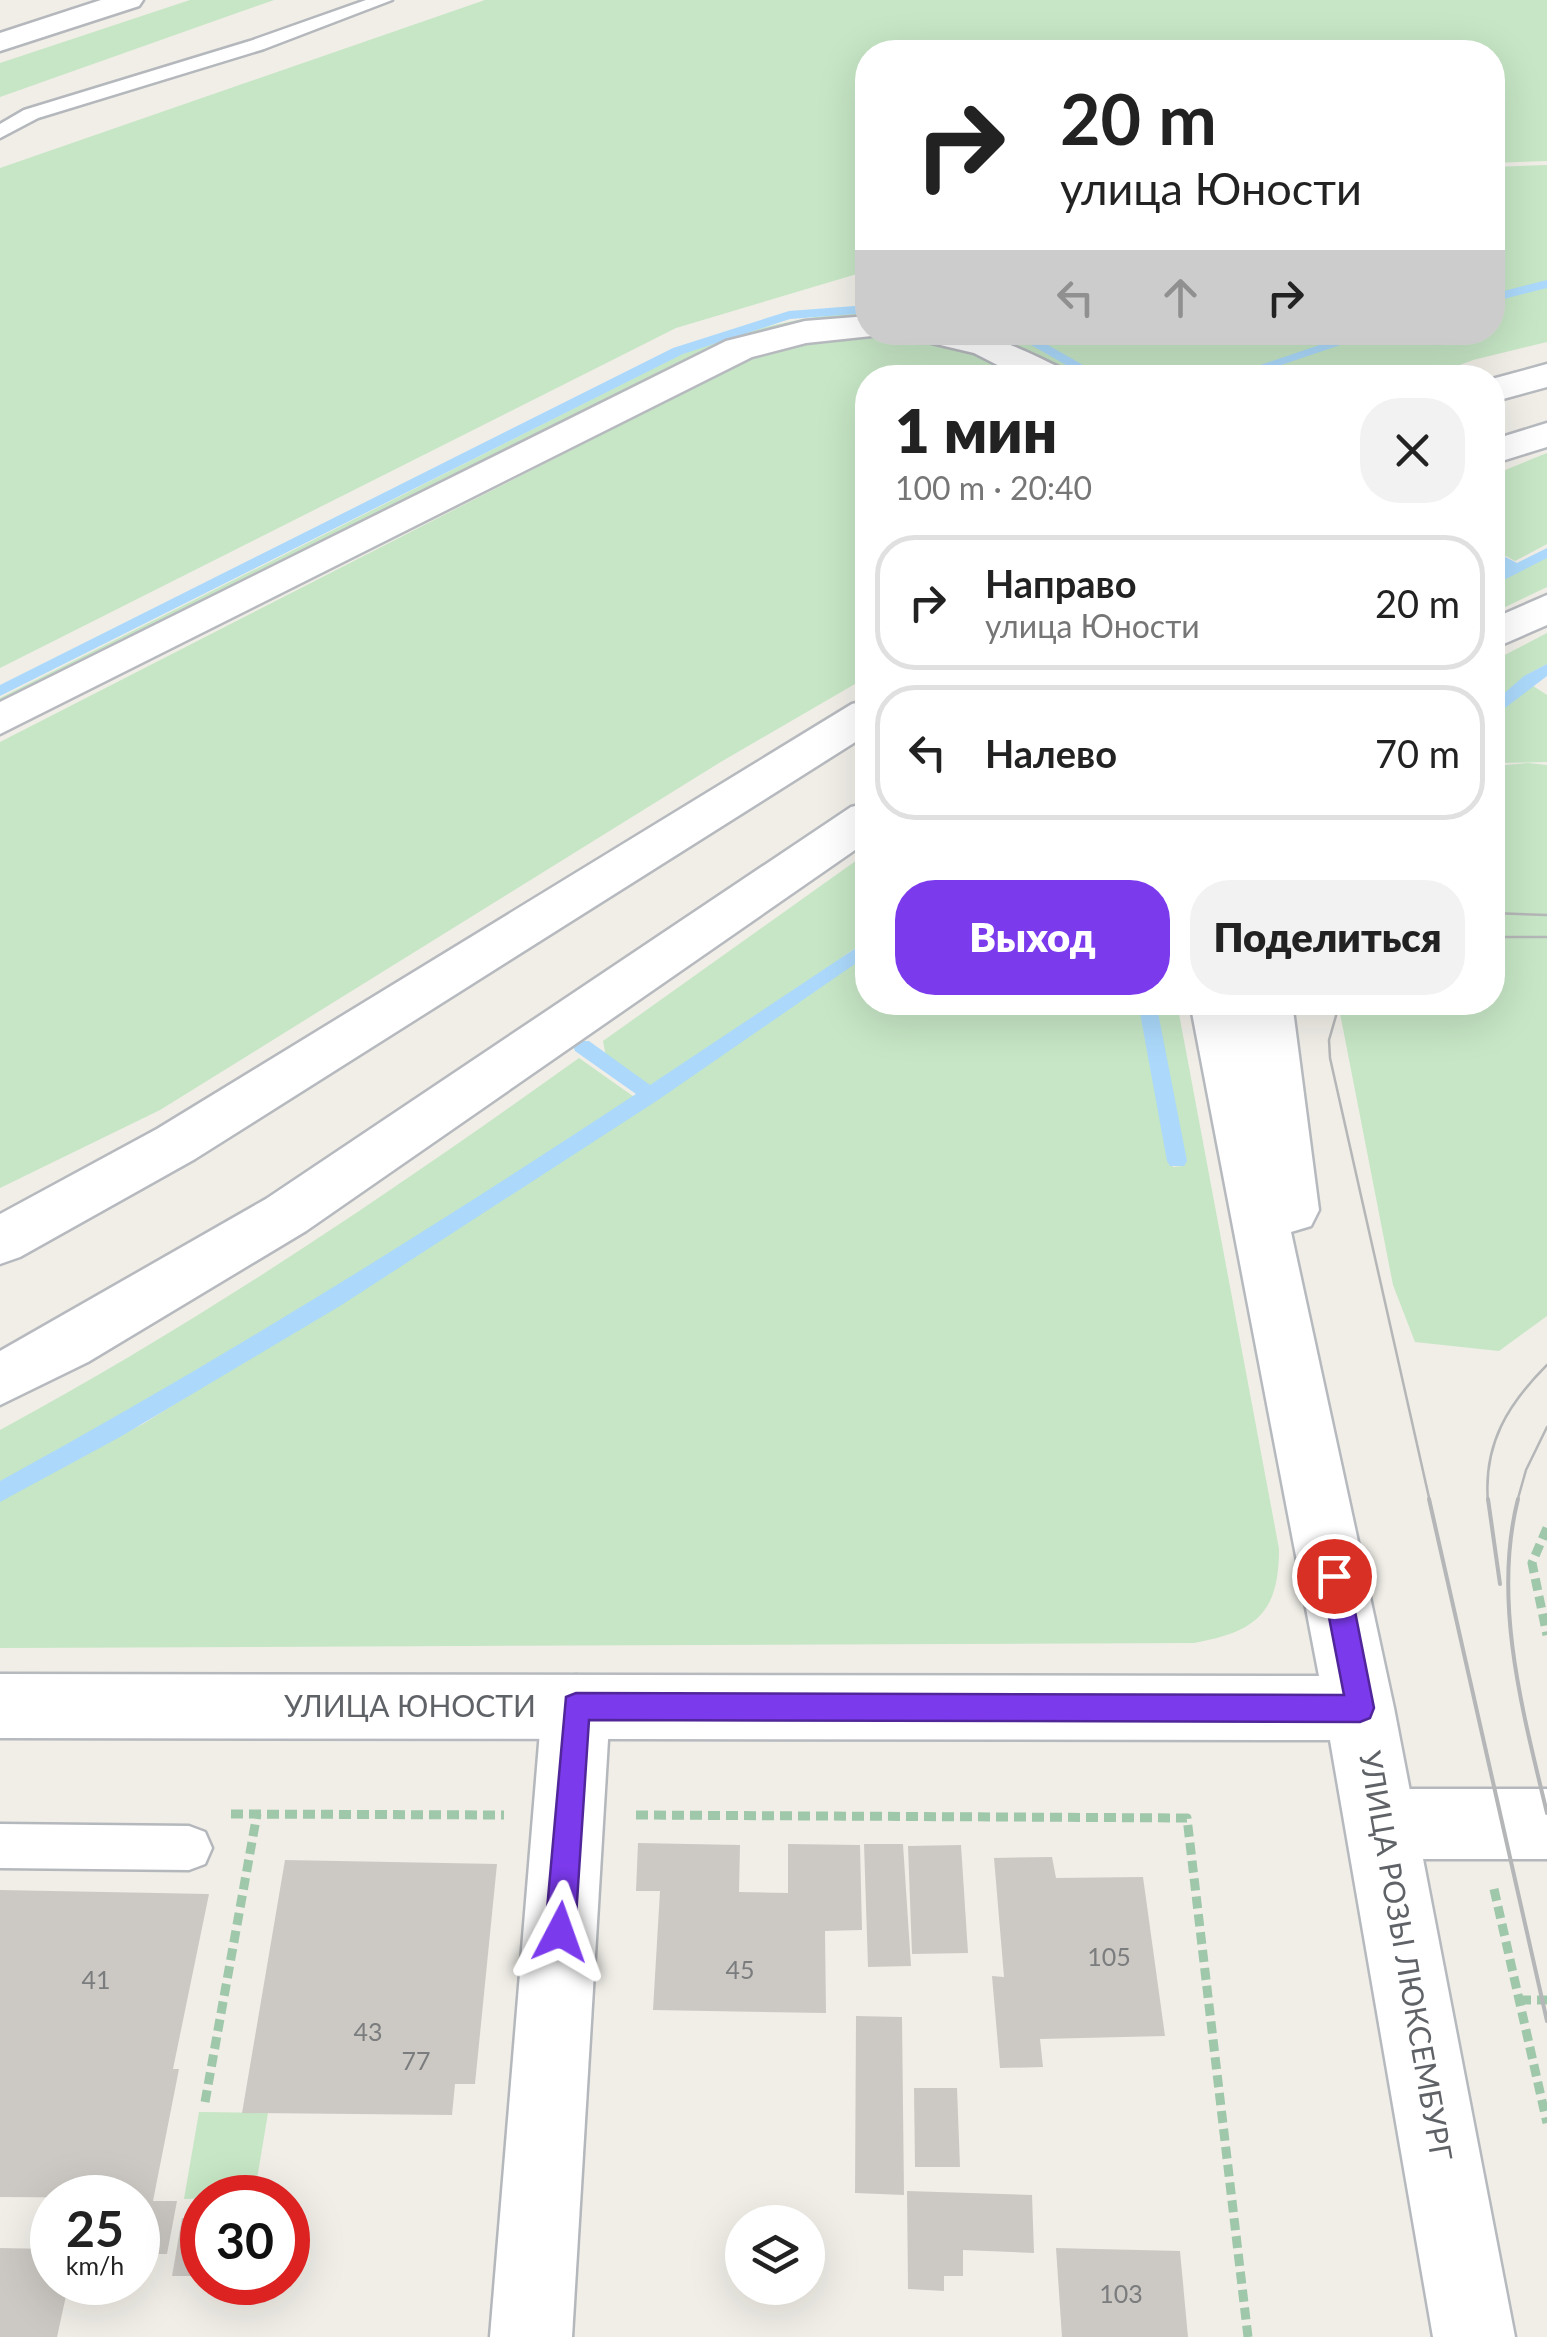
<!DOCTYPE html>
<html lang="ru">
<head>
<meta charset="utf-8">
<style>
	:root { --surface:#fff; --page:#f2f2f2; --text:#222; --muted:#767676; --line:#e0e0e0; --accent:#7c3aed }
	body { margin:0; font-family:Lato,sans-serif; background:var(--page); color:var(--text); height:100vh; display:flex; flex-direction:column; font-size:38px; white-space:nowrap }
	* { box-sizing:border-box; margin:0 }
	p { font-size:32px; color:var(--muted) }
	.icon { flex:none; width:55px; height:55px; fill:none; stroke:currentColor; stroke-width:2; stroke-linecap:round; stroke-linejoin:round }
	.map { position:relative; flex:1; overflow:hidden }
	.details { position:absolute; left:855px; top:365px; width:650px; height:650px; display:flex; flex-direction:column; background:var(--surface); border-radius:40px; box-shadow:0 10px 40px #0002 }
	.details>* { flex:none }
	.hud { position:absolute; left:855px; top:40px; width:650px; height:305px; border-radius:40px; box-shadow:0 10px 40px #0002; background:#fff; color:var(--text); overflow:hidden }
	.buttons { position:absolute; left:725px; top:2205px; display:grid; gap:20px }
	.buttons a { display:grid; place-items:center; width:100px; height:100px; border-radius:50%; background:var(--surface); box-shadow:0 10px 40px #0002; font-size:50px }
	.speed { position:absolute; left:30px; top:2175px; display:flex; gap:20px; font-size:50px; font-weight:700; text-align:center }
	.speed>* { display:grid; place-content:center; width:130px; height:130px; border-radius:50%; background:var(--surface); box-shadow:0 10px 40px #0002; line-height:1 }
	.speed small { font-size:25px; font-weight:400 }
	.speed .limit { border:15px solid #d22; background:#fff; color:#111 }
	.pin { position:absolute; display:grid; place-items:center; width:85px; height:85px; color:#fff; margin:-42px; border:5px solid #fff; border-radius:50%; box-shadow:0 2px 10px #0007 }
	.me { position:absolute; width:110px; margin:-55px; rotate:4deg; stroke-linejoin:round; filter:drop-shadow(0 0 8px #0008) }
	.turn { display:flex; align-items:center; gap:35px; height:210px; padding:0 40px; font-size:45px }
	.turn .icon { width:130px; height:130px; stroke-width:2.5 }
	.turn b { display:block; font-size:70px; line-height:85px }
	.lanes { display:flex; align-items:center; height:95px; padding:0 40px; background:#0003; justify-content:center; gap:50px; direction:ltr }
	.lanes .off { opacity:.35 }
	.round { display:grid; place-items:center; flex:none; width:105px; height:105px; border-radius:40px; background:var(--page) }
	.head { display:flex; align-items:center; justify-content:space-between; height:170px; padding:0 40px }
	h1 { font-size:60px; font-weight:800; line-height:75px }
	.button { display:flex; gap:20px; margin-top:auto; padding:20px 40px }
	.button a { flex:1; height:115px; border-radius:40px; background:var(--accent); color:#fff; font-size:40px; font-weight:800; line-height:115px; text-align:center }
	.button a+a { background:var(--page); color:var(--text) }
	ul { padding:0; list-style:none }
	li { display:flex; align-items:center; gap:30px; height:135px; margin:0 20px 15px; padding:0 20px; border:5px solid var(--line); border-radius:40px }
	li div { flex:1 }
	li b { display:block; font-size:38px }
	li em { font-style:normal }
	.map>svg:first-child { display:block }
</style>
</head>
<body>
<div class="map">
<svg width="1547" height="2337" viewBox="0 0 1547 2337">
	<rect width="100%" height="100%" fill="#f0eee7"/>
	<g fill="#c6e6c5">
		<path d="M190,0H274L0,97V63Z"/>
		<path d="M485,0H1547V161L1493,163L1492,52H868L867,271L676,328L0,668V168Z"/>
		<path d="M1547,165V342L1473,360L1428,377H1073L1034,354L977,333L1492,332L1493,167Z"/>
		<path d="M867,307V318L817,322L0,708V698L680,355C743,330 799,316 866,312Z"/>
		<path d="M866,336C926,338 975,352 1029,377L868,378L867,677L719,763L160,1110L0,1188V742L741,363L812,341Z"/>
		<path d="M1547,453V544L1515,561L1493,549V475Z"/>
		<path d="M1547,554V587L1493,613V584Z"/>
		<path d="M1547,633V664L1528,674L1493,708V661Z"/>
		<path d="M1530,684L1547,695V762L1493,763V718Z"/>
		<path d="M1528,763L1547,765V1316L1499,1351L1415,1342L1393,1285L1338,1003L1492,1002L1493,766Z"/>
		<path d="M864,855L868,857L867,940L652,1090L606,1057L603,1041Z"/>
		<path d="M867,952L868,1002L1142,1003L1173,1167L1182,1166L1151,1003H1177L1279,1549C1279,1614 1255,1632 1194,1643L0,1648V1494L143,1424L652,1103Z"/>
		<path d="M579,1058L637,1099C432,1239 219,1370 0,1487V1430C203,1320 392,1192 579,1058Z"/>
		<path d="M199,2112L268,2113L254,2197L184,2199Z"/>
	</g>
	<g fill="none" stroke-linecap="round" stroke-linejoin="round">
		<g fill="#acd9fb" fill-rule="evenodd">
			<path d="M1547,280V288L1492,302V294Z"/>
			<path d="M868,305V313L790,319L683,354L0,696V685L673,348L789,311Z"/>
			<path d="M1008,332H1025L1106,378H1089Z"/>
			<path d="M1358,332H1379L1243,378H1222Z"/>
			<path d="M1547,548V558L1492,586V576L1505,569L1492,561V550L1517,563Z"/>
			<path d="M1547,664V676L1492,718V704L1524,676Z"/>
			<path d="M868,842V855L856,847L859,843Z"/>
			<path d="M868,940V955L658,1100L340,1306L120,1437L0,1502V1481C218,1362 428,1231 636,1094L575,1051L573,1046L575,1041H589L650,1085Z"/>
			<path d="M1138,1002H1156L1187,1161L1184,1166H1170L1167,1161Z"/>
		</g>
	</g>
	<g fill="#ccc9c4">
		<path d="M638,1843L740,1845L739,1892L788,1893V1844L860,1845L862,1930L825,1931L826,2013L653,2010L660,1891H636Z"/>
		<path d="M864,1844H903L911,1966L868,1967Z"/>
		<path d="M961,1845L968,1953L912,1954L908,1846Z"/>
		<path d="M1052,1857L1056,1878L1143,1877L1165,2036L1040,2039L1043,2067L1000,2068L992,1976L1004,1977L994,1858Z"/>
		<path d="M285,1860L497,1864L475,2084H455L452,2115L242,2113Z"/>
		<path d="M0,1890L209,1894L173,2069H179L153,2201H177L167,2254H138V2198L0,2197Z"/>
		<path d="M856,2016L902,2017L904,2195L855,2193Z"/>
		<path d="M914,2088H957L960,2167H915Z"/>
		<path d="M907,2191L1032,2195L1034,2253L963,2250V2276H944V2291L908,2289Z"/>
		<path d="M182,2218H202V2276H172Z"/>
		<path d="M0,2248L52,2249V2282H69L57,2337H0Z"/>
		<path d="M1056,2248L1180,2251L1188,2337H1062Z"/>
	</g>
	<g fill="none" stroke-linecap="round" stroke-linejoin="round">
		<defs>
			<g id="service">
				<path d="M366,0H392L264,49L38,118L0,138V124L24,110L250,41Z"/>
				<path d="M0,1824L189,1826L205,1832L212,1848L205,1864L189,1870L0,1868Z"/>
			</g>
			<g id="minor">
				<path d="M576,1675L600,1684L610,1707L572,2337H490L542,1707L552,1684Z"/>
				<path d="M1381,1789H1547V1859H1381L1356,1849L1346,1824L1356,1799Z"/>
			</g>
			<path id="tertiary" d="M101,0H143L139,6L0,51V33Z"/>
			<g id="secondary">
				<path d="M868,316V332L881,335L806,343L752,357L0,734V702L726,341L805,321Z"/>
				<path d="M915,332C988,332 999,338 1065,370L1070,378H1023L974,353L919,340Z"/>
				<path d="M1547,364V387L1492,402V379Z"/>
				<path d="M1547,423V447L1492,464V440Z"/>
				<path d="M1547,595V625L1492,649V619Z"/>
				<path d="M868,700V734L195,1159L20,1257L0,1264V1214L157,1129L852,704Z"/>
				<path d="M868,803V841L306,1231L88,1362L0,1405V1351L266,1199L851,807Z"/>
				<path d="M1190,1002H1292L1319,1210L1311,1226L1291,1232L1394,1708L1515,2337H1433L1330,1740L0,1738V1674L1319,1676Z"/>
			</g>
		</defs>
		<use href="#service" stroke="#b4b7bb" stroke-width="5"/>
		<use href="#minor" stroke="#b4b7bb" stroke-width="5"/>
		<use href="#tertiary" stroke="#b4b7bb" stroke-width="5"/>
		<use href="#secondary" stroke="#b6b9be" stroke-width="5"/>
		<g stroke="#9fc7aa" stroke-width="9" stroke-dasharray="12 6" stroke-linecap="butt">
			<path d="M1547,1528L1532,1563L1547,1635"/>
			<path d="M231,1814L504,1815"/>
			<path d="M636,1815L1187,1818L1248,2337"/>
			<path d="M1494,1889L1547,2123"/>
			<path d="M1519,2000H1547"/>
			<path d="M205,2102L257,1814"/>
		</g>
		<use href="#service" fill="#fff" fill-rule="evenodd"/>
		<use href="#minor" fill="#fff" fill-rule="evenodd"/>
		<use href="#tertiary" fill="#fff" fill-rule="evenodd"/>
		<use href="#secondary" fill="#fff" fill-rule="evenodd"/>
		<g stroke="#b5b6b7" stroke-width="2.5">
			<path d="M1492,913L1547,915"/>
			<path d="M1492,937H1547"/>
			<path d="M1340,1002L1329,1040L1330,1058L1430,1502"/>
			<path d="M1488,1502C1483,1444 1508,1404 1547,1365"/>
			<path d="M1517,1502L1526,1470L1547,1427"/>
		</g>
		<g stroke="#b5b6b7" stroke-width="4">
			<path d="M1429,1499L1547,2021"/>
			<path d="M1488,1499L1500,1584"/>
			<path d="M1518,1499C1492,1601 1523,1713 1547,1813"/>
		</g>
	</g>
	<path fill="#7c3aed" stroke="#51269a" stroke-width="2.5" d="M1334,1563L1344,1567L1348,1576L1374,1708L1370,1718L1360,1722L589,1720L575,1932L571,1942L560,1947L549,1942L545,1932L566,1697L576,1693L1344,1695L1321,1576L1325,1567Z"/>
	<g text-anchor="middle" stroke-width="10" stroke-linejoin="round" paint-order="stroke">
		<g font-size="25" fill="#7a7c7e">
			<text x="1109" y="1966">105</text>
			<text x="740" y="1979">45</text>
			<text x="96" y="1989">41</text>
			<text x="368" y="2041">43</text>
			<text x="416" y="2070">77</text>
			<text x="1121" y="2303">103</text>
		</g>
		<g font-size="30" fill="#5f6267" stroke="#fff">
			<text x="410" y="1717">УЛИЦА ЮНОСТИ</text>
			<text transform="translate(1405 1956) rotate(80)" y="10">УЛИЦА РОЗЫ ЛЮКСЕМБУРГ</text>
		</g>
	</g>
</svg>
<div class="buttons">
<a><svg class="icon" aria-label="layers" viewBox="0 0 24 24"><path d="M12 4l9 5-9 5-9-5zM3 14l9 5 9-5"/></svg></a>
</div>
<div class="speed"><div>25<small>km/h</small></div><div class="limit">30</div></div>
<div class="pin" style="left:1334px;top:1576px;background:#d93025"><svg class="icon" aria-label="arrive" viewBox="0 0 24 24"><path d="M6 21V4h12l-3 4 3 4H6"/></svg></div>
<svg class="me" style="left:560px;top:1932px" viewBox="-20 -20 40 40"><path d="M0-17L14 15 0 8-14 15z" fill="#7c3aed" stroke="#fff" stroke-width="4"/></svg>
<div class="hud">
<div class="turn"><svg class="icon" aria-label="right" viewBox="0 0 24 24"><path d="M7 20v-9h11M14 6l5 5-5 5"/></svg><div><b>20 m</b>улица Юности</div></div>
<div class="lanes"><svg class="icon off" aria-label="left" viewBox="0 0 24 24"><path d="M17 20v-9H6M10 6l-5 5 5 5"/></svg><svg class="icon off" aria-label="ahead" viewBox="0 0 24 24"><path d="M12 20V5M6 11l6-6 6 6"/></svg><svg class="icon" aria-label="right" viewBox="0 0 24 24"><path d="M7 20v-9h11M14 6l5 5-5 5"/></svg></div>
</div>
<section class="details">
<div class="head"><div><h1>1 мин</h1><p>100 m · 20:40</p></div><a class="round"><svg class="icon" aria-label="close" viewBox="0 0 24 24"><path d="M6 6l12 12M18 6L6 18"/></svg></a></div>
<ul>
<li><svg class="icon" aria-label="right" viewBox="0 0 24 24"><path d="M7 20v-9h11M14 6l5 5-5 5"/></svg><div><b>Направо</b><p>улица Юности</p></div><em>20 m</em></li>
<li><svg class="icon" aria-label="left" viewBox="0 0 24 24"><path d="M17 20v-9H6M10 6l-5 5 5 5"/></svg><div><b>Налево</b></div><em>70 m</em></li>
</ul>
<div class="button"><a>Выход</a><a>Поделиться</a></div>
</section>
</div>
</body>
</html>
